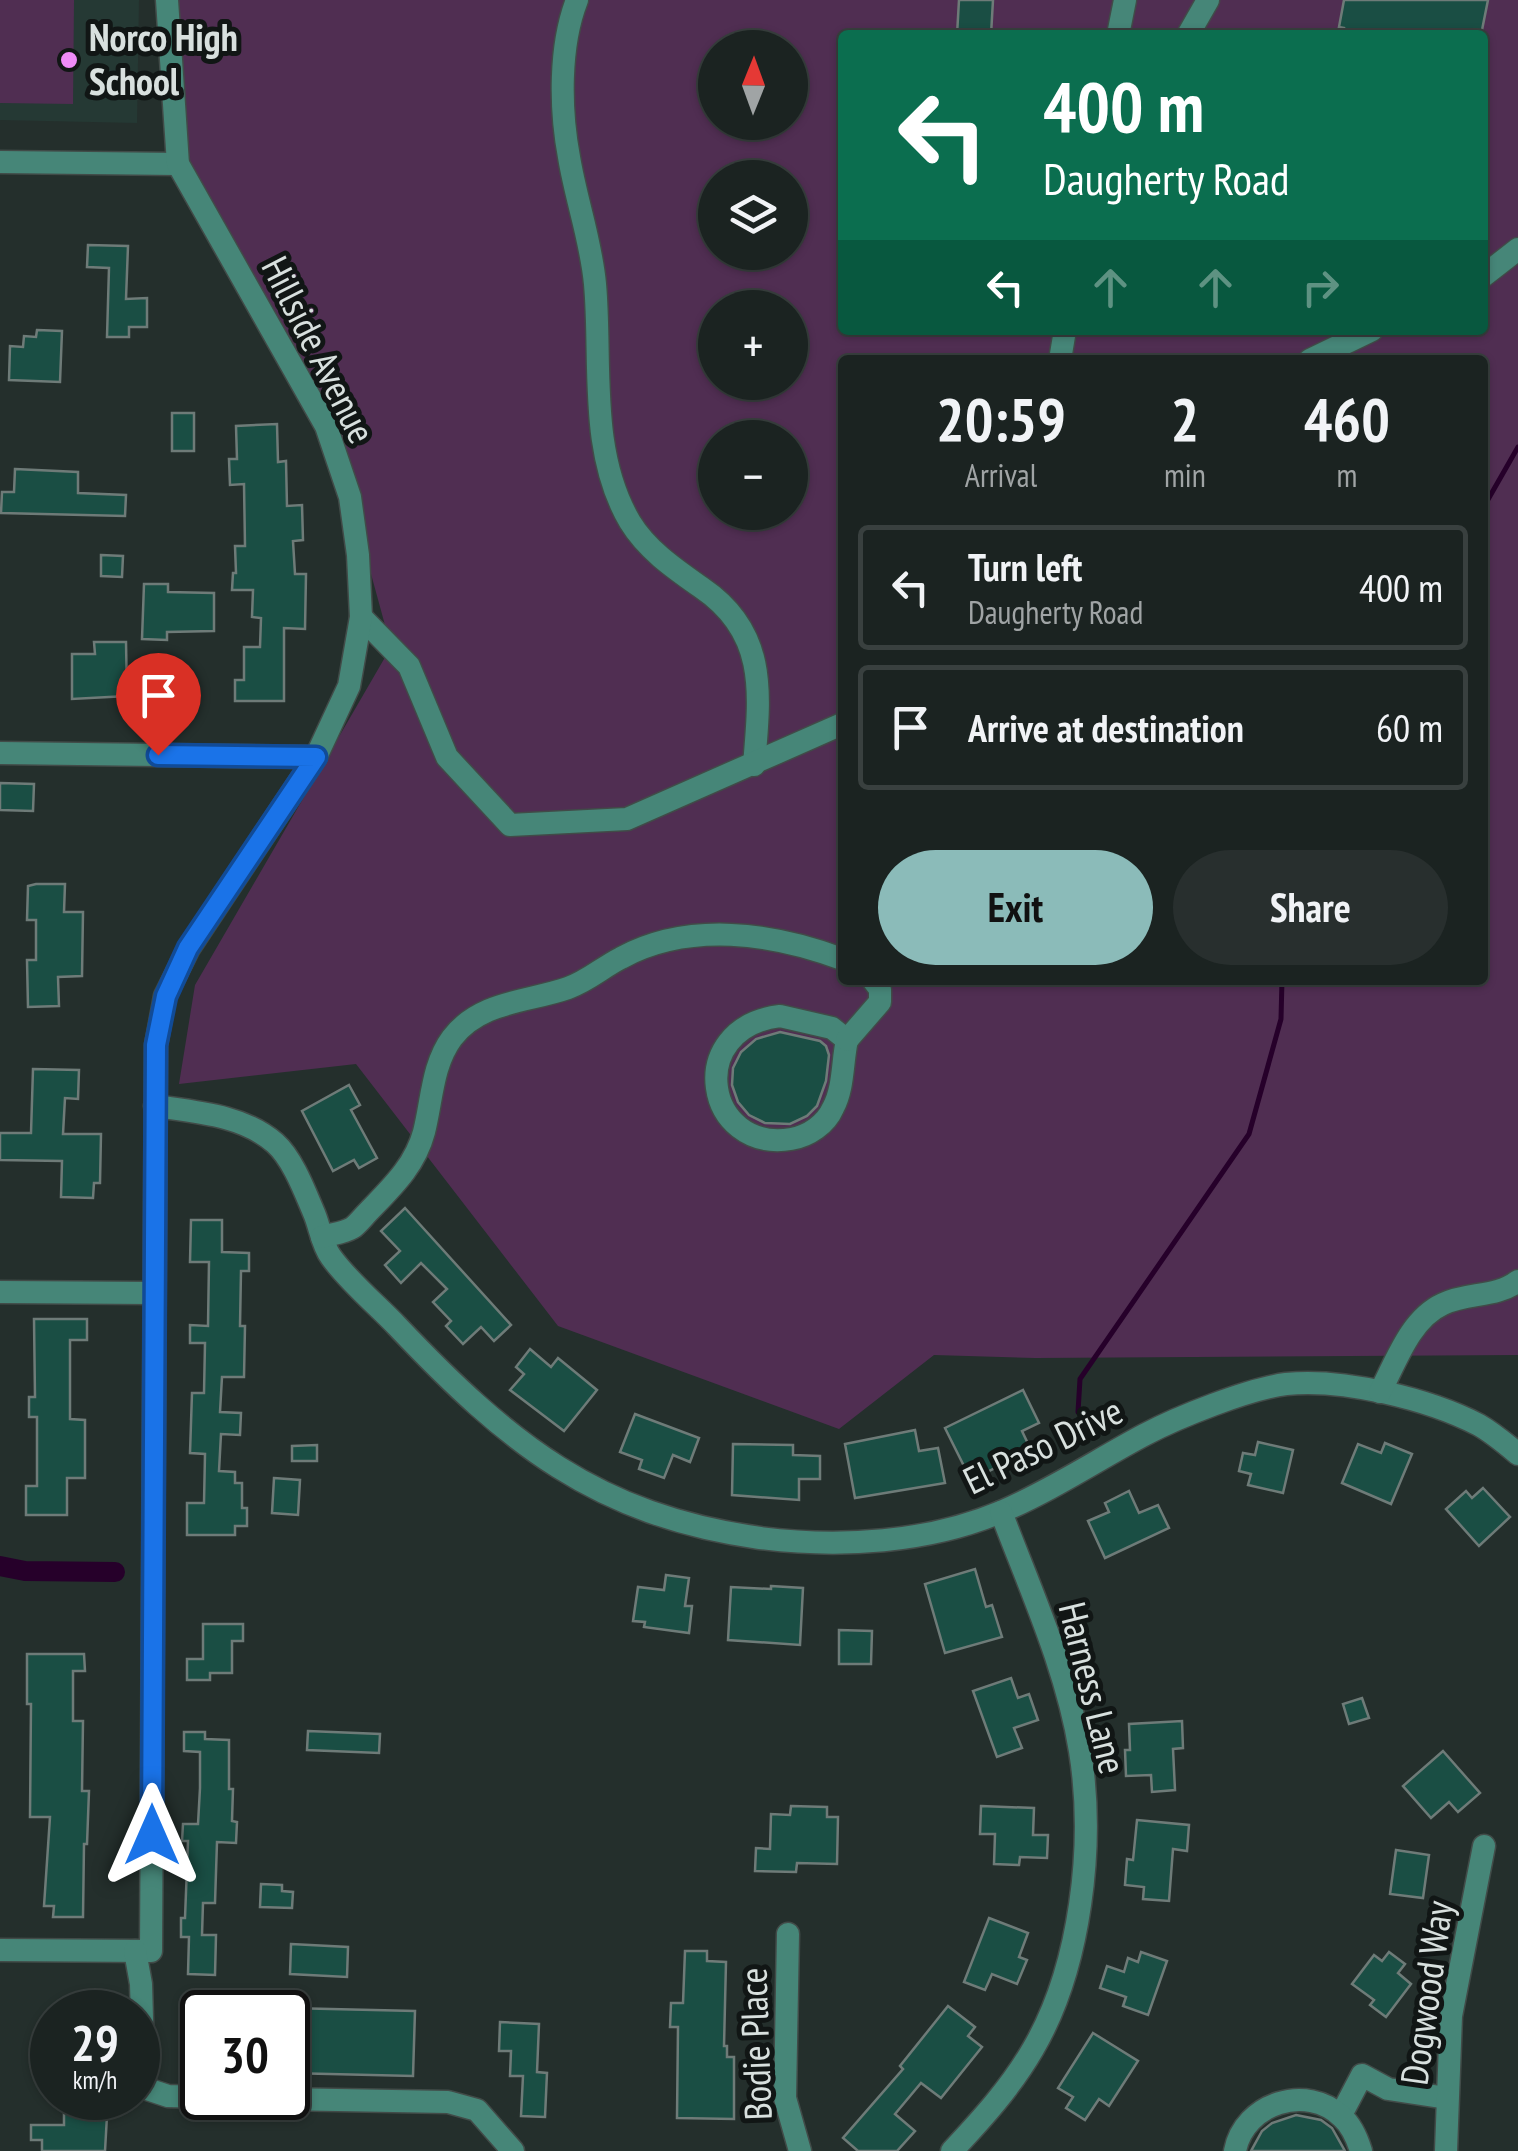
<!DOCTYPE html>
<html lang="en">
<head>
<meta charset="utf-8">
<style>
	:root { --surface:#1b2321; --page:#282f2e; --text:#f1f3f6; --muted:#a0a4a5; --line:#39403f; --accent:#8bbbb9 }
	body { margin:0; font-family:"PT Sans Narrow",sans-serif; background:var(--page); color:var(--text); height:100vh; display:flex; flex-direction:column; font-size:38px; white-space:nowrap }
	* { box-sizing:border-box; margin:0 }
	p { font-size:32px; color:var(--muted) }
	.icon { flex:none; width:55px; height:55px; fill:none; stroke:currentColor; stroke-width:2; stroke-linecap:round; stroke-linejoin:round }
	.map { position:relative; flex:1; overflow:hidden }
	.side { position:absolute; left:838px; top:355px; width:650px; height:630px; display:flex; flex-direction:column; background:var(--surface); border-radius:10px; box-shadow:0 2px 8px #0004,0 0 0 2px var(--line) }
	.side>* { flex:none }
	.top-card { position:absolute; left:838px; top:30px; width:650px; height:305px; border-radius:10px; box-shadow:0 2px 8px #0004,0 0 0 2px var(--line); background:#0b6e4f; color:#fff; overflow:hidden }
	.needle { width:65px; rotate:1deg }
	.tools { position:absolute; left:698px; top:30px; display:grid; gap:20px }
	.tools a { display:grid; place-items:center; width:110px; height:110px; border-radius:50%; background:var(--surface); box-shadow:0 2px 8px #0004,0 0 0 2px var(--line); font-size:50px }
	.speed { position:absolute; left:30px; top:1990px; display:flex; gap:20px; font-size:50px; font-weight:700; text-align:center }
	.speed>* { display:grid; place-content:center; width:130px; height:130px; border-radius:50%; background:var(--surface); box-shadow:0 2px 8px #0004,0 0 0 2px var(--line); line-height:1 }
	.speed small { font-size:25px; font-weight:400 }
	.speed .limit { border:5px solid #111; border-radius:15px; background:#fff; color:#111 }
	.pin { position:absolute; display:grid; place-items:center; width:85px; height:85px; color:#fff; margin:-102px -42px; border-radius:50% 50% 50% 0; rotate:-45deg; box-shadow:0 0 10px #0007 }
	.pin .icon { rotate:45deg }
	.me { position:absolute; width:110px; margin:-55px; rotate:0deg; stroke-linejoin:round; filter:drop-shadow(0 0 8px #0008) }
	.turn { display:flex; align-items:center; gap:35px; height:210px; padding:0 40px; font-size:45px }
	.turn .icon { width:130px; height:130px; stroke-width:2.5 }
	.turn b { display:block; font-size:70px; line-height:85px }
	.lanes { display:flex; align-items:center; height:95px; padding:0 40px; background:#0003; justify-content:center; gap:50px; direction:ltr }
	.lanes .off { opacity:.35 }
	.eta { display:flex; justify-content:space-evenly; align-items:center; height:170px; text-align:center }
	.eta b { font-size:60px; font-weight:700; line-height:70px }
	.action { display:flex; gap:20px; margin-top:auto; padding:20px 40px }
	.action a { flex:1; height:115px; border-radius:60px; background:var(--accent); color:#111; font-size:40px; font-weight:700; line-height:115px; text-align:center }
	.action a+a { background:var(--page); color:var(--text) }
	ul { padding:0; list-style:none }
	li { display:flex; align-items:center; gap:30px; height:125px; margin:0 20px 15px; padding:0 20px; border:5px solid var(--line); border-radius:10px }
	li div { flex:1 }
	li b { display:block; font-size:38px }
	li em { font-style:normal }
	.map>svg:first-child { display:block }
</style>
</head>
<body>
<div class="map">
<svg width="1518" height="2151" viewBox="0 0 1518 2151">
	<rect width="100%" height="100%" fill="#242f2c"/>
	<path fill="#253934" d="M0,0H139L137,123L0,120Z"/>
	<g fill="#502e52" fill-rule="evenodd">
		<path d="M0,0H74L73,104L0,103Z"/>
		<path d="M167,0H1518V1355L1035,1358L934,1355L839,1429L558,1326L356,1064L179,1084L195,985L391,647L350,497L326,426L178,164ZM842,35H1482V330H842ZM715,48H790V122H715ZM715,178H790V252H715ZM715,308H790V382H715ZM842,360H1482V980H842ZM715,438H790V512H715Z"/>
	</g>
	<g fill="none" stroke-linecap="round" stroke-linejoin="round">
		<g stroke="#26002a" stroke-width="5">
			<path d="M1482,510L1518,447"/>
			<path d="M1078,1412L1080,1379L1249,1134L1281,1019L1282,980"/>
		</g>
		<path stroke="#26002a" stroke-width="20" d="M0,1566L25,1571L115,1572"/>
	</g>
	<g fill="#1a4e44" stroke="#6e7b78" stroke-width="2.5">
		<path d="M959,0H993L991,35H957Z"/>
		<path d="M1344,0H1488L1481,35H1343L1344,28L1339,27Z"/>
		<path d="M88,245L128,246L126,299L147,298V327H129V337H107L109,268L87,267Z"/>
		<path d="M37,330L62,331L60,382L9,380L10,346L23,347L24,336L36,337Z"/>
		<rect x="172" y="413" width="22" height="38"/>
		<path d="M277,424L278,462L286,461L287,506L302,505L303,540L293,541L295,574H306L305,629L284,628V701H235V680H244V647H260L261,618L252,617L253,590H232L233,573H236L235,546H245L244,484L230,485L229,459H237L236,426Z"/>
		<path d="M15,469L78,472V493L126,495L125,516L1,513L2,492H14Z"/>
		<path d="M101,555L123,556L122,577L101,576Z"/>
		<path d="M144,584H168V592L214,593V631L167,632V640L142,639Z"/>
		<path d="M94,642H126L127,696L72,699V654H95Z"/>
		<path d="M0,783L34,784L33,811L0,810Z"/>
		<path d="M36,884H65L64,912H83L82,976L58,977L59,1006L28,1007L27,960H36V920H27L28,886Z"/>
		<path d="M780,1032L820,1041L826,1046L829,1055L826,1081L817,1106L807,1116L790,1124L765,1123L749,1115L738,1102L732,1085L733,1068L741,1052L756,1039Z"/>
		<path d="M33,1069L79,1070L78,1099L65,1098L63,1134H101L100,1183H94L93,1198L61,1197L62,1161L0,1160V1133H31Z"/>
		<path d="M349,1085L360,1105L351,1110L377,1158L359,1168L354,1160L333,1171L302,1111Z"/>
		<path d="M405,1208L511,1325L494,1341L481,1327L463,1344L446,1326L451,1321L433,1302L447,1289L421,1263L401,1283L385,1265L400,1251L381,1231Z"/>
		<path d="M191,1220H222V1252L249,1253V1271H241L240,1326H245L244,1377H222L220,1412L241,1413L240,1435L221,1434L219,1471L235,1472V1483H242V1508H247V1526H235V1535H187V1503H204L205,1454L190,1453L192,1393H204L205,1343H190V1325L208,1326L209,1262H190Z"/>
		<path d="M34,1319H87V1340H70V1419L85,1420V1478H67V1515H26V1486H37V1417H29V1397H35Z"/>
		<path d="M530,1349L551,1367L558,1358L597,1390L564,1431L510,1390L524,1374L516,1367Z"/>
		<path d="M1023,1390L1039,1423L1022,1431L1031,1450L971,1480L945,1428Z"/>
		<path d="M635,1414L699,1438L690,1462L673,1455L664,1478L639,1469L642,1460L620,1452Z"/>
		<path d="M915,1430L919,1451L938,1448L945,1483L855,1498L845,1444Z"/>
		<path d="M1258,1442L1293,1450L1283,1493L1248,1485L1251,1474L1239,1471L1243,1453L1255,1455Z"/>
		<path d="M1385,1443L1412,1454L1391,1504L1342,1483L1358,1444L1381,1453Z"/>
		<path d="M733,1444L793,1445V1455L820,1456V1479H799V1500L732,1495Z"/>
		<path d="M317,1445V1461H292V1446Z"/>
		<path d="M274,1478L300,1480L298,1515L272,1513Z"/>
		<path d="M1483,1488L1510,1517L1479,1546L1446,1509L1466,1491L1472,1498Z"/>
		<path d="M1129,1491L1139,1513L1158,1505L1169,1528L1105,1558L1088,1521L1109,1512L1105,1503Z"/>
		<path d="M975,1569L986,1607L992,1605L1002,1637L945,1653L925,1584Z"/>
		<path d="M666,1575L689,1578L685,1606H692L689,1633L644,1627L645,1622L633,1621L638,1587L664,1590Z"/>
		<path d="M771,1586L803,1588L800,1645L728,1640L731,1587L771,1589Z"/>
		<path d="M203,1624H243V1641H232V1673H210V1680H187V1659H203Z"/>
		<path d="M839,1630L872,1631L871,1664H839Z"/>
		<path d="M27,1654H84L85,1671H73V1721H83L82,1791H89L87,1844H84L83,1917H53L54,1906H44L50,1817H30L31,1704H27Z"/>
		<path d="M1011,1678L1018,1698L1029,1694L1038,1720L1014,1728L1022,1748L997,1757L973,1691Z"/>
		<path d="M1362,1698L1369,1718L1349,1724L1343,1704Z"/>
		<path d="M1182,1721L1183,1748L1173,1749L1175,1790L1152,1792L1151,1775L1126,1776L1125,1750H1130L1129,1724Z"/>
		<path d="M308,1731L380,1734L379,1753L307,1750Z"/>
		<path d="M184,1732H205V1739L229,1740V1789H233L232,1821L237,1822L236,1843L217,1842L215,1903H203L202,1935H216L215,1975L188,1974L189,1937H181V1918H185L188,1841H182L183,1824H198L200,1788V1752L184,1751Z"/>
		<path d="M1443,1751L1480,1793L1458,1812L1449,1802L1431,1818L1403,1786Z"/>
		<path d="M791,1806L827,1807V1817H838L837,1864L797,1863L796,1872L755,1871L756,1848L770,1849L771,1814L790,1815Z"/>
		<path d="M981,1806L1034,1808L1033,1835H1048L1047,1858L1020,1857L1019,1865L994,1864L995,1834H980Z"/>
		<path d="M1137,1820L1189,1825L1187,1851L1173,1849L1169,1901L1143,1899L1144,1887L1125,1885L1127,1859L1133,1860Z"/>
		<path d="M1396,1850L1429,1855L1423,1898L1390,1894Z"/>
		<path d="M261,1884L282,1885V1891L293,1892L292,1908L260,1907Z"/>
		<path d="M989,1918L1028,1933L1019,1957L1027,1960L1017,1984L992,1974L985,1990L964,1982Z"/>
		<path d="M291,1944L348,1947L347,1977L290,1974Z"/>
		<path d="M685,1951H707V1961L726,1962L724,2046H727V2057H734V2119L677,2118L678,2027H670L671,2003H683Z"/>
		<path d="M1141,1952L1167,1961L1148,2015L1123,2006L1126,1997L1100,1988L1107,1966L1124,1972L1128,1958L1138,1962Z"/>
		<path d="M1389,1952L1405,1964L1398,1973L1411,1984L1386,2017L1370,2005L1374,2000L1352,1984L1374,1955L1382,1961Z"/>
		<path d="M948,2006L975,2027L968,2036L982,2047L941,2098L921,2083L895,2114L915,2131L897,2151H858L843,2138L903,2069L900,2066Z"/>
		<path d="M288,2008L415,2011L413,2076L288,2073Z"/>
		<path d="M500,2022L539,2024L537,2072L547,2073L545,2117L521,2116L523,2076H510L511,2051H499Z"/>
		<path d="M1093,2033L1138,2061L1109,2106L1099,2099L1085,2120L1066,2108L1073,2097L1058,2088Z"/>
		<path d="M64,2098H108L105,2151H42V2140H31V2125H64Z"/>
		<path d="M1296,2115L1321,2120L1332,2128L1345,2151H1251L1262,2131L1272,2123Z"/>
	</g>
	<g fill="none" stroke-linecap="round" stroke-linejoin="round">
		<defs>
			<g id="minor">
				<path d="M577,0C559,46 560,109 569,157C576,200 591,240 595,284C602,361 588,451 630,522C647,550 675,569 702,588C768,633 760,694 754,765"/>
				<path d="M1118,35L1125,0"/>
				<path d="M1188,35L1208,0"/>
				<path d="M0,162L178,164"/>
				<path d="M1482,277L1518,249"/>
				<path d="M1060,360L1065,330"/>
				<path d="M1310,360L1372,330"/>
				<path d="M361,617L409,666L447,757L510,825L627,819L842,724"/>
				<path d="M0,753L316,757"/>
				<path d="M780,1016L832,1028L847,1040C842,1062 844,1088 833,1108C826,1124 809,1136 791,1139C705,1153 683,1028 780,1016Z"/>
				<path d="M847,1040L880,1002V989L873,980"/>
				<path d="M155,1106C196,1112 243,1115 275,1143C293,1159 305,1192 314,1213C320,1227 322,1245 331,1257C349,1282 376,1304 397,1326C508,1443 596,1515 760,1538C840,1548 928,1543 1003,1511C1052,1490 1097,1460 1144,1435C1178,1417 1248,1389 1286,1384C1343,1378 1429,1399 1479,1425C1493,1433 1506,1444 1518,1454"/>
				<path d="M322,1237C331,1234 344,1233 352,1228C357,1225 363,1217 368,1212C391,1188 415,1166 424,1132C432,1101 432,1065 452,1038C480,1001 528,1002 568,988C588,981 603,967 621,958C689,921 773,933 842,959"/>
				<path d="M0,1292L154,1293"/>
				<path d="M1380,1392C1396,1362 1410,1319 1443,1304C1468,1292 1496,1298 1518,1281"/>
				<path d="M788,1934L785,2098L800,2151"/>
				<path d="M0,1950L151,1951L156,1045L165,996L189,948L316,757L349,686L361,617L358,555L350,497L326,426L178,164L167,0"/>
				<path d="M135,1951L141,1984L144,2088L168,2096L202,2097"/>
				<path d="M225,2098L448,2102L477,2110L513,2151"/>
				<path d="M1341,2115L1362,2075L1388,2089L1447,2098"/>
				<path d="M952,2151C982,2119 1011,2087 1033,2049C1081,1967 1095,1844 1080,1751C1067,1669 1030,1589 1001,1512"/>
				<path d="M1235,2151C1244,2103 1307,2083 1342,2117C1352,2126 1357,2138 1361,2151"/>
				<path d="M1446,2151L1451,2016L1484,1846"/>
			</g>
		</defs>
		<use href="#minor" stroke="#414b48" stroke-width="25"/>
		<use href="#minor" stroke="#468678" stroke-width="22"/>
	</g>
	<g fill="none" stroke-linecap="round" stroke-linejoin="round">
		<defs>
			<path id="route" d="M152,1835L156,1045L166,996L188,948L316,757L158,755"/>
		</defs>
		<use href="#route" stroke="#114b97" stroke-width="25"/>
		<use href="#route" stroke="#1a73e8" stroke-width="18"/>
	</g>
	<circle fill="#ef8bf7" stroke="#111615" stroke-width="4" cx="69" cy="60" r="10"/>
	<g text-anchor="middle" stroke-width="10" stroke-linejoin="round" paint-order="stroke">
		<g font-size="38" font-weight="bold" fill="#d8e0de" stroke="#111615" text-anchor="start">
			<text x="89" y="51">Norco High<tspan x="89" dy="44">School</tspan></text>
		</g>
		<g font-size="38" fill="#d8e0de" stroke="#111615">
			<text transform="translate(318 350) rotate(63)" y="13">Hillside Avenue</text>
			<text transform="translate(1043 1446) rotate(-26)" y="13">El Paso Drive</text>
			<text transform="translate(1092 1688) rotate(76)" y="13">Harness Lane</text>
			<text transform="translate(1427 1993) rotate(-82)" y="13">Dogwood Way</text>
			<text transform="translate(756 2044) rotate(-92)" y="13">Bodie Place</text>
		</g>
	</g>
</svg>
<div class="tools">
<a><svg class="needle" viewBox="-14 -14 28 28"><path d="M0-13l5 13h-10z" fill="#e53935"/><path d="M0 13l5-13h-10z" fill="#a0a4a5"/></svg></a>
<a><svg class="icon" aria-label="layers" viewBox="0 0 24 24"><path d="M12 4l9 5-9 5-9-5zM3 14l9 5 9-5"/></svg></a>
<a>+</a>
<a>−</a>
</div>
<div class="speed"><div>29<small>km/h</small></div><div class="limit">30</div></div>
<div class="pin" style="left:158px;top:755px;background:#d93025"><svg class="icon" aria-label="arrive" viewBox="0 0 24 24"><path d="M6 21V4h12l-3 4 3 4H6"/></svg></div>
<svg class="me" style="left:152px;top:1835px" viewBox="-20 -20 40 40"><path d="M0-17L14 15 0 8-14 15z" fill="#1a73e8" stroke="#fff" stroke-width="4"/></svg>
<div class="top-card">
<div class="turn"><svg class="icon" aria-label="left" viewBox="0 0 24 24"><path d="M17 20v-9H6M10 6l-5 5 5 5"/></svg><div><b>400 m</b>Daugherty Road</div></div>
<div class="lanes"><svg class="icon" aria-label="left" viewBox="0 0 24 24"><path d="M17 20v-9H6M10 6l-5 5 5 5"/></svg><svg class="icon off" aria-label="ahead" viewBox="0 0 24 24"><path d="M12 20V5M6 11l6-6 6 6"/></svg><svg class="icon off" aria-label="ahead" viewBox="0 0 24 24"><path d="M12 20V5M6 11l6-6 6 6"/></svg><svg class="icon off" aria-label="right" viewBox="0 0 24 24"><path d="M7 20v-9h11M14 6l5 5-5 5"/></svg></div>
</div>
<section class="side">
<div class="eta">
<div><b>20:59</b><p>Arrival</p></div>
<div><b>2</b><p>min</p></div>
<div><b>460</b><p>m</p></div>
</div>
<ul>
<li><svg class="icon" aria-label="left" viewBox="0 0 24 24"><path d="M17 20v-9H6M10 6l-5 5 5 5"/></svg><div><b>Turn left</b><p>Daugherty Road</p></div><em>400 m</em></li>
<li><svg class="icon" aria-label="arrive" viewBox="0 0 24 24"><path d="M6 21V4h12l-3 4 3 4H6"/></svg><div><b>Arrive at destination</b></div><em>60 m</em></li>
</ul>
<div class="action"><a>Exit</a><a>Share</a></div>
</section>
</div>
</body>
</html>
